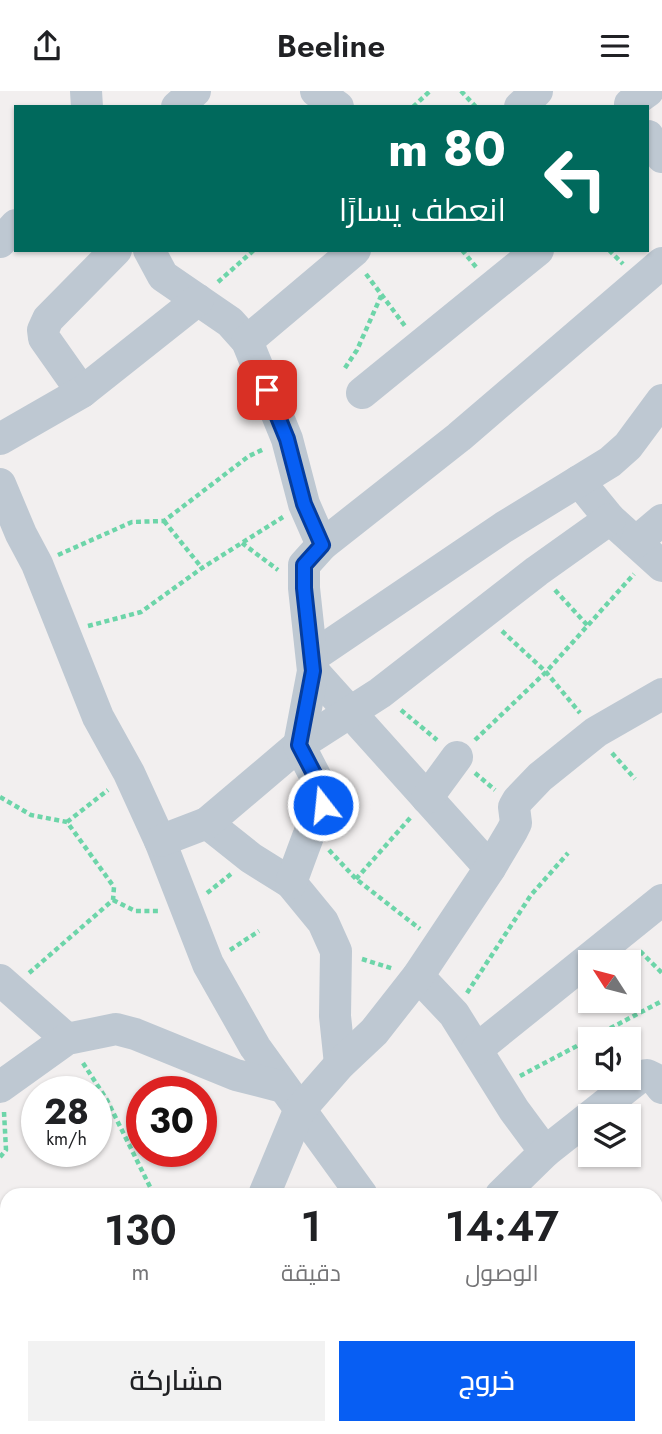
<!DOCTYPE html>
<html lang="ar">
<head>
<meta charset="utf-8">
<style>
	:root { --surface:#fff; --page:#f2f2f2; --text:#202124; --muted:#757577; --accent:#075ef3 }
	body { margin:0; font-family:Jost,Cairo,sans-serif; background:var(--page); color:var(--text); direction:rtl; height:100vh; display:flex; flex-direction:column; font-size:26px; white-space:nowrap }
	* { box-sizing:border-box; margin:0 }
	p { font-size:23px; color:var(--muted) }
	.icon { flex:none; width:38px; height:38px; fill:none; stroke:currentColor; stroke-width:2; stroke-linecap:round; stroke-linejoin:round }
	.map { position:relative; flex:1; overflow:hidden; direction:ltr }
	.panel { position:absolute; left:0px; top:1097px; width:663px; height:247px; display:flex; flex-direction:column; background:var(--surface); border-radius:21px 21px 0 0; box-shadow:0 2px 5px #0004; direction:rtl }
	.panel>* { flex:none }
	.banner { position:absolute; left:14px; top:14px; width:635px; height:147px; border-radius:0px; box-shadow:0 2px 5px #0004; direction:rtl; background:#00695c; color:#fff; overflow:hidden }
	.needle { width:46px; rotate:306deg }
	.fabs { position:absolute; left:578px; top:859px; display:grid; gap:14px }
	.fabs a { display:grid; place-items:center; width:63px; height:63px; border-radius:0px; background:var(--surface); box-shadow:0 2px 5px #0004; font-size:35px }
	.speed { position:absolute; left:21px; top:985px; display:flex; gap:14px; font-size:35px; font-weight:700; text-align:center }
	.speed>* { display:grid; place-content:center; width:91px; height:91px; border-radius:50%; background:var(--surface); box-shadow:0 2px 5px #0004; line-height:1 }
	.speed small { font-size:18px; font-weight:400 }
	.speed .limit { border:10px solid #d22; background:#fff; color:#111 }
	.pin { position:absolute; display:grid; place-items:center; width:60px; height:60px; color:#fff; margin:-30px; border-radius:14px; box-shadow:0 4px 10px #0006 }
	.me { position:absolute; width:77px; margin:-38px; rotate:344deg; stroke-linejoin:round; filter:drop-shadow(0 0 5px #0008) }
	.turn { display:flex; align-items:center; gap:24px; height:147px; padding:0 28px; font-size:32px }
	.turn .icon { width:91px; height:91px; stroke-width:2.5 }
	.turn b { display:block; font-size:49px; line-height:60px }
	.eta { display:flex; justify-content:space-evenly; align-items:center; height:119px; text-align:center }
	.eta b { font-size:42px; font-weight:600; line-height:49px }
	.action { display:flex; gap:14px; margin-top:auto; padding:14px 28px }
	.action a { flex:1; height:80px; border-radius:0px; background:var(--accent); color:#fff; font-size:28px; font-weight:600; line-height:80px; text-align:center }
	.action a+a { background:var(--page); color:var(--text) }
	header { display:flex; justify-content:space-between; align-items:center; height:91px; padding:0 28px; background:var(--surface); font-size:32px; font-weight:600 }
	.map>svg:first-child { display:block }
</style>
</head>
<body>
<header><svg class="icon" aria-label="menu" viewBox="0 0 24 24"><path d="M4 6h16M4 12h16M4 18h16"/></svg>Beeline<svg class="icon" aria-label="share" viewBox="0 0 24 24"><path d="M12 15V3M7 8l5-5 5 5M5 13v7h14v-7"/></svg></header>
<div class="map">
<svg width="662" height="1343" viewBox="0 0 662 1343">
	<rect width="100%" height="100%" fill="#f2efef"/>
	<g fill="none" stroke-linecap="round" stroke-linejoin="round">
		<g stroke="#6dd5a9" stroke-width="4.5" stroke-dasharray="5 3.5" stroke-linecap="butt">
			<path d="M461,0L476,16"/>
			<path d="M413,16L430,0"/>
			<path d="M462,159L476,176"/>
			<path d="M609,159L623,173"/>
			<path d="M366,183L405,235"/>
			<path d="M218,191L254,159"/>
			<path d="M345,277L357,259L381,205"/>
			<path d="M164,430L202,477"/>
			<path d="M242,452L278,479"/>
			<path d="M58,464L132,431L164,430L249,365L264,358"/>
			<path d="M555,499L588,535"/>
			<path d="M88,535L141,521L202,477L283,426"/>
			<path d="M502,540L546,581L580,622"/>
			<path d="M401,619L437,649"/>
			<path d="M475,649L546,581L634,483"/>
			<path d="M612,662L635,688"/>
			<path d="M475,682L495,699"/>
			<path d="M0,706L31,724L67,731L114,796L113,809L28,883"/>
			<path d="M67,731L108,699"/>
			<path d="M329,759L356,788L420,838"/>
			<path d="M356,788L411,726"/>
			<path d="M207,802L231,783"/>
			<path d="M113,809L135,820H159"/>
			<path d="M230,859L259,840"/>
			<path d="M640,860L662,882"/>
			<path d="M362,868L394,878"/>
			<path d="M467,902L531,804L568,762"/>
			<path d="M607,939L616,948"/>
			<path d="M83,972L107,1009L154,1104"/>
			<path d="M520,985L662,910"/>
			<path d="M0,1066L6,1059L4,1021"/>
			<path d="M0,1279L7,1276"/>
			<path d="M378,1337L385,1343"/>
		</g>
		<g stroke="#bec8d2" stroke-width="32">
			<path d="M86,0L87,16"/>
			<path d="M316,0L338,16"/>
			<path d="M630,13L648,0"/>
			<path d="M177,16L195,0"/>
			<path d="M520,16L537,0"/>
			<path d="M648,45L662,66"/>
			<path d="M0,151L16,134"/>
			<path d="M149,159L163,185L230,231L247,250L287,348L304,413L322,454"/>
			<path d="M247,250L355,159"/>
			<path d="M82,301L44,247L43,239L48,228L116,159"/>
			<path d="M362,302L538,159"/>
			<path d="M0,348L82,301L198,209"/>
			<path d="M579,390L610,428L662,475"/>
			<path d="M0,393L21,443L37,473L98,626L129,682L160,750L208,873L255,956L362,1104"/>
			<path d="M636,451L662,429"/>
			<path d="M312,566L504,436L610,371L628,355L662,309"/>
			<path d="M313,580L490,777"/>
			<path d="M427,707L457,666"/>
			<path d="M207,732L251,767L291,792L323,831L336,860L335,925L340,973"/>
			<path d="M160,750L207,732L299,654L380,602L537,480L610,428"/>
			<path d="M291,792C297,775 303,759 309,743C314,728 325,717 323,700L299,654L313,580L304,497V474L322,454L459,346L662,172"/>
			<path d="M418,885L454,923L514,1019L545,1061"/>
			<path d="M0,889L67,948"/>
			<path d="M477,958L662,809"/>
			<path d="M0,996L67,948L116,938L135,943L236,984L283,996"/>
			<path d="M264,1104L299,1020L340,973L374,941L418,885L490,777L512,740L516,732L514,716L518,709L540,686L596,641L662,603"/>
			<path d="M501,1104L545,1061L640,986L647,984L655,988L662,997"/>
			<path d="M0,1186L7,1195"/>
			<path d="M656,1215L662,1210"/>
			<path d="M656,1279L662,1286"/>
			<path d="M84,1337L86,1343"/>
			<path d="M242,1337L248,1343"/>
			<path d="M533,1337L537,1343"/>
			<path d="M295,1343L299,1337"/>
		</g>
	</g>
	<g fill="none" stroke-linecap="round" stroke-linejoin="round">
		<defs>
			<path id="route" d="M267,299L287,348L304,413L322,454L304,474V497L313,580L299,654L323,700V714"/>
		</defs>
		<use href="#route" stroke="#053d9e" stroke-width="18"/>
		<use href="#route" stroke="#075ef3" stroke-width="12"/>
	</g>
</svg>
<div class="fabs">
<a><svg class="needle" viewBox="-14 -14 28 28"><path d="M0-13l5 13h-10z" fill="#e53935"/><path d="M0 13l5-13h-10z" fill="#757577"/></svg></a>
<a><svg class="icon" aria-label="sound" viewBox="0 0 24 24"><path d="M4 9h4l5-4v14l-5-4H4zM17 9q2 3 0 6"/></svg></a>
<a><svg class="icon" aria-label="layers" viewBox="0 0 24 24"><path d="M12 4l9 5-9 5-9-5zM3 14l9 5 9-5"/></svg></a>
</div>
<div class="speed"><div>28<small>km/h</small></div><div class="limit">30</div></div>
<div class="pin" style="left:267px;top:299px;background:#d93025"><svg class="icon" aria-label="arrive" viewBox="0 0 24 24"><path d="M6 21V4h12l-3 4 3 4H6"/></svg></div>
<svg class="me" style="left:323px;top:714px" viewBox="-20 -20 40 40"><circle r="17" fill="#075ef3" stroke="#fff" stroke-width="3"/><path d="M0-11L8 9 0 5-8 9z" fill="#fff"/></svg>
<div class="banner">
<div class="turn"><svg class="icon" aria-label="left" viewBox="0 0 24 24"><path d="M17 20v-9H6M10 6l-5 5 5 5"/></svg><div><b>80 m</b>انعطف يسارًا</div></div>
</div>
<section class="panel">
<div class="eta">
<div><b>14:47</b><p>الوصول</p></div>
<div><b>1</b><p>دقيقة</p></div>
<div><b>130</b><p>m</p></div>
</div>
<div class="action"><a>خروج</a><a>مشاركة</a></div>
</section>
</div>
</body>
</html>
